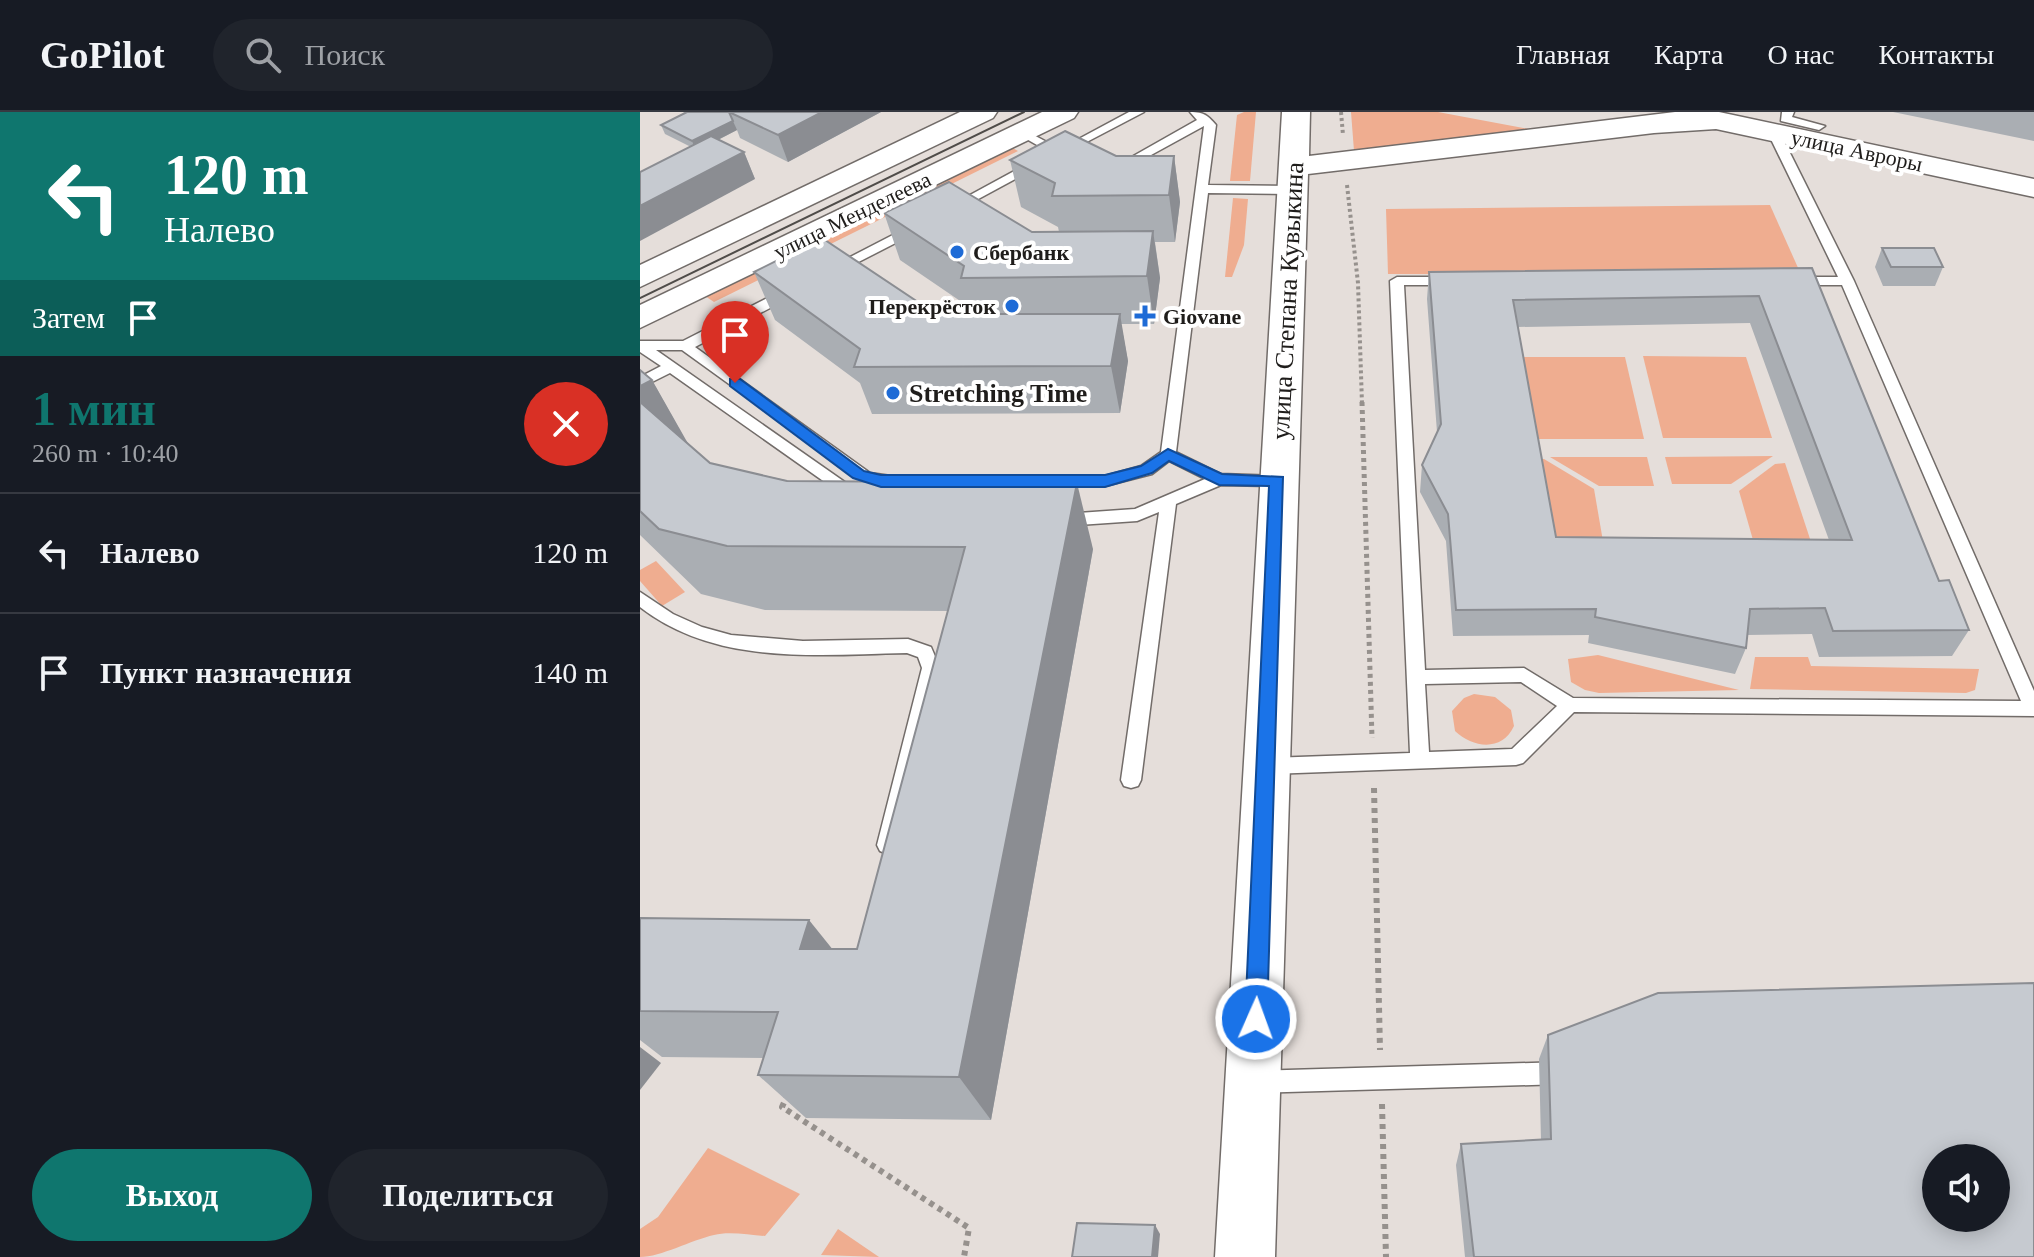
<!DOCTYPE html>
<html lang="ru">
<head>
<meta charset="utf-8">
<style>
	:root { --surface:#171b24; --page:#20242c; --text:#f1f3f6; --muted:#9ea1a6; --line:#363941; --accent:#0f766e }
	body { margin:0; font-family:Georgia,serif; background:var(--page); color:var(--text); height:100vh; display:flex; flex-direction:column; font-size:30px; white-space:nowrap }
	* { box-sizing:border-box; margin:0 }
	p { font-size:26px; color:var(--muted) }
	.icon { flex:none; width:44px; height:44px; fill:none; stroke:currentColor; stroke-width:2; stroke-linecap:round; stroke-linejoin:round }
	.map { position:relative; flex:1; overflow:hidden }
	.sheet { display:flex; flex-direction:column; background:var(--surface); width:640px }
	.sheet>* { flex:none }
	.banner { background:#0f766e; color:#fff; overflow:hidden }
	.controls { position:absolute; left:1282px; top:1032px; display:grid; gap:16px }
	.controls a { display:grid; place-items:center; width:88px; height:88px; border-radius:50%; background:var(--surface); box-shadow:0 4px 20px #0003; font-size:40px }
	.pin { position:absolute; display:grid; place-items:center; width:68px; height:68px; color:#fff; margin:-82px -34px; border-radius:50% 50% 50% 0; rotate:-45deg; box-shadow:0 0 8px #0007 }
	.pin .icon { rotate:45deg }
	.me { position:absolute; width:88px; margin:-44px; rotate:2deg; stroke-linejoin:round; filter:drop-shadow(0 0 6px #0008) }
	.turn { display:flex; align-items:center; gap:28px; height:168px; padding:0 32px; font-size:36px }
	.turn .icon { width:104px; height:104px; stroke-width:2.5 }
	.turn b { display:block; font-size:56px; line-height:68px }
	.then { display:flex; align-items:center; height:76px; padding:0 32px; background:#0003; gap:16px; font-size:30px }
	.round { display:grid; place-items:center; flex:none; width:84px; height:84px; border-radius:42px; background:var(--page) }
	.headline { display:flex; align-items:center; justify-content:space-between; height:136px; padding:0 32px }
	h1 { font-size:48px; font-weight:700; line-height:60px; color:var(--accent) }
	.action { display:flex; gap:16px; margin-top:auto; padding:16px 32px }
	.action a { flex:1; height:92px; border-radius:48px; background:var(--accent); color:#fff; font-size:32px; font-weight:700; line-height:92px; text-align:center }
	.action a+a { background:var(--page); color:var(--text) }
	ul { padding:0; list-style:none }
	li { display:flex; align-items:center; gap:24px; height:120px; padding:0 32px; border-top:2px solid var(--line) }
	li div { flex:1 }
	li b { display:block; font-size:30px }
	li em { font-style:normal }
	header { display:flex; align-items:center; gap:48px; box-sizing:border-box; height:112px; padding:0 40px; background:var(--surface); border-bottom:2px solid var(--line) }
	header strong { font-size:38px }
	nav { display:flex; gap:44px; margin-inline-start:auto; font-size:28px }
	.search { width:560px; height:72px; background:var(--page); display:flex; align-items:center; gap:20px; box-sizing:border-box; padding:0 28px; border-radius:44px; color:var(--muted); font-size:30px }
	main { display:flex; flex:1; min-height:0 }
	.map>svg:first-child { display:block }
</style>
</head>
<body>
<header>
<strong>GoPilot</strong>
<div class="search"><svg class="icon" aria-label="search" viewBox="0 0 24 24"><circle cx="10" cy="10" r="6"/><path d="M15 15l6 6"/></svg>Поиск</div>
<nav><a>Главная</a><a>Карта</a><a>О нас</a><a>Контакты</a></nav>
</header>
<main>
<section class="sheet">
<div class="banner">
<div class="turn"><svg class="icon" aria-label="left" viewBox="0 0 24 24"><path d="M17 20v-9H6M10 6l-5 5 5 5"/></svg><div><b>120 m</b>Налево</div></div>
<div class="then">Затем<svg class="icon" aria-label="arrive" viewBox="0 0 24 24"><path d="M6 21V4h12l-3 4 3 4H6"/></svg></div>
</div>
<div class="headline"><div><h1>1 мин</h1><p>260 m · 10:40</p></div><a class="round" style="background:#d93025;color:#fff"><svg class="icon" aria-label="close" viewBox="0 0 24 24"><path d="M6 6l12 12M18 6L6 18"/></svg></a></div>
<ul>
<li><svg class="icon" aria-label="left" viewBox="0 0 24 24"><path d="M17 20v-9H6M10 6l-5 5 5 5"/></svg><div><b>Налево</b></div><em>120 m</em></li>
<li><svg class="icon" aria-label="arrive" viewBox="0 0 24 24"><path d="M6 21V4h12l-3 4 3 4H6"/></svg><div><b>Пункт назначения</b></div><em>140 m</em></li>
</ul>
<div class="action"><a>Выход</a><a>Поделиться</a></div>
</section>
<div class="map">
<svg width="1394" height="1145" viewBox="0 0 1394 1145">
	<rect width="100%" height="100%" fill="#e5deda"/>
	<g fill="#efad90">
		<path d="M604,0H616L610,69H590L597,3Z"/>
		<path d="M711,0H798L900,19L714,39Z"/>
		<path d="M369,34L378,39L74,190L65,184Z"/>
		<path d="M593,86L608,87L604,133L592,165H585Z"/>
		<path d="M1130,93L1159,158L1152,163L748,162L746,97Z"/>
		<path d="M1003,244L1106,245L1132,326H1023Z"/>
		<path d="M882,245H985L1004,327H894Z"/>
		<path d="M1133,344L1091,372H1032L1025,345Z"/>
		<path d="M910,345H1007L1014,374H959Z"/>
		<path d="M898,347H904L954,377L965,441H912Z"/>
		<path d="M1145,351L1175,442H1117L1099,379L1135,352Z"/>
		<path d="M16,449L45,480L22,494L0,469V458Z"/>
		<path d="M958,543L1099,578L959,581L945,578L931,570L928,547Z"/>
		<path d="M1115,545H1168L1171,554L1339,557L1335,578L1326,581L1110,577Z"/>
		<path d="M834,582L855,585L871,598L874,614C862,640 833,636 815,619L812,599L824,586Z"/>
		<path d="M68,1036L160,1082L125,1124C109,1123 89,1119 74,1123C51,1128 21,1145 0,1145V1117L18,1105Z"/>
		<path d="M198,1117L239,1145L181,1143Z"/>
	</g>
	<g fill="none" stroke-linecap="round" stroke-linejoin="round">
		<defs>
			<g id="lane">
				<path d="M489,0H504L418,45L376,21L386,19L420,37Z"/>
				<path d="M550,0C565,0 568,4 576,13L568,73L653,74L659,78L653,82L568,81L536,340L581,362L637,364L645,369L637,374L581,373L536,392L501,668L498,674L491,676L484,674L481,668L519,400L497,409L424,414L416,408L424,402L495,397L565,367L529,349L512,362L465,374H251L226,371L42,238H16L219,380L221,384L213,390L30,261L0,276V265L21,254L0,240V229H43L145,177H155V183L55,235L230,361L251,364H465L501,354L521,340L564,14L491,54L481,51L557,8Z"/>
				<path d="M1142,0H1154L1152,5L1185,14L1179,18L1141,9Z"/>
				<path d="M1133,15L1139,19L1214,169L1394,579V604L934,600L883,651L876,653L627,662L620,660L618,654L620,648L627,646L770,641L750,169L757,165H813L820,169L813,173H764L785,558L884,556L933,586L1381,589L1202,173H1154L1147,169L1154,165H1198L1127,19ZM881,570L917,594L872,637L789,640L785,572Z"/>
				<path d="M391,50L401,53L318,98L308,95Z"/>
				<path d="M274,112L279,113V119L199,160H189L187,157Z"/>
				<path d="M0,480L33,502L62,515L91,523L163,529L268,527L291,535L300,556L254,739L247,742L240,739L237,733L282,556L278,545L267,541C176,543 76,554 0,495Z"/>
				<path d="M923,950L931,953L934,961L931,969L923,972L617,981L609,978L606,970L609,962L617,959Z"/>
			</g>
			<g id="secondary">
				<path d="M320,0H357L353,6L0,175V153Z"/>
				<path d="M402,0H438L434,6L0,216V193Z"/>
				<path d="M642,0H670L669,44L1035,0H1079L1394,67V85L1076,17L1014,21L668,62L635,1145H575Z"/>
			</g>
		</defs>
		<use href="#lane" stroke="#726c69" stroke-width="3"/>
		<use href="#secondary" stroke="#726c69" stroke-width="3"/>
		<g stroke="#96918d" stroke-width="4" stroke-dasharray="3 3" stroke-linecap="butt">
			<path d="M701,0L703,23"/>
			<path d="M707,73L718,171L722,292"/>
		</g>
		<path stroke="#96918d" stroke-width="5" stroke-dasharray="4 4" stroke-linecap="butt" d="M722,290L732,626"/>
		<g stroke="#96918d" stroke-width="6" stroke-dasharray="5 5" stroke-linecap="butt">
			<path d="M734,676L740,938"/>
			<path d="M148,982L142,995L329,1116L324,1145"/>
			<path d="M742,992L746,1145"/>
		</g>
		<use href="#lane" fill="#fff" fill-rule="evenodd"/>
		<use href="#secondary" fill="#fff" fill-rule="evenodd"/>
		<path stroke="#4f4c49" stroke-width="2" d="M0,186L384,0"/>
	</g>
	<g fill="#aaaeb3" fill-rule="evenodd">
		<path d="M43,0H241L148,50L100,26L97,18L78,28L104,40L115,67L25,22L21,13L45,1Z"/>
		<path d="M1253,0H1394V29Z"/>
		<path d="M476,44H534L540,90L535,130H515L520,166L514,212H481L488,249L480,301L232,302L220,271L135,208L114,160L296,202H331L329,195L260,148L244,101L392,120H419L418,115L381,95L370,48Z"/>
		<path d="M1242,136L1303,155L1295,174H1243L1235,155Z"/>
		<path d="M1172,156L1299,469L1329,518L1312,544L1179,545L1172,522L1107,523L1106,536L1095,562L948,531L949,523L813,524L806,429L780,380L782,353L797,320L787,187L789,160ZM1110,211L1189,428L916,425L878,215Z"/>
		<path d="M0,258L12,268L47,331L70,351L453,437L351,1008L166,1006L118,963L124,946L22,945L0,928V806L193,837H217L308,499L125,498L61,482L0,423Z"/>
		<path d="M908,923L1394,1145H825L816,1053L821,1032L901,1028L899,947Z"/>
	</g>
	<g fill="#8b8d92">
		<path d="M182,0H241L148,50L138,23Z"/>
		<path d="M93,9L97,18L56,39L52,29Z"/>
		<path d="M104,40L115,67L0,129V94Z"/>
		<path d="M534,44L540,90L535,130L529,83Z"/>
		<path d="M513,119L520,166L514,212L507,164Z"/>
		<path d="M480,202L488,249L480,301L471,254Z"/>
		<path d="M12,268L50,335L0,298V274Z"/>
		<path d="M437,371L453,437L351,1008L319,965Z"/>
		<path d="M169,808L210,859L160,837Z"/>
		<path d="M0,935L21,951L0,978Z"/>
		<path d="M515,1113L520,1122L518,1145H512Z"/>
	</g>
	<g fill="#c6cad0" stroke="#8b8d92" stroke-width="2" fill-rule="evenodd">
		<path d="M47,0H89L93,9L52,29L21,13Z"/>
		<path d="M89,0H182L138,23Z"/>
		<path d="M425,19L476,44H534L529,83L412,84L415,71L370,48Z"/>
		<path d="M71,24L104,40L0,94V60Z"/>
		<path d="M309,70L392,120L513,119L507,164L321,166L324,154L244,101Z"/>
		<path d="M182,126L296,202H480L471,254L214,255L220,237L114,160Z"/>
		<path d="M1242,136H1294L1303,155H1251Z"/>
		<path d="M1172,156L1299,469L1309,468L1329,518L1193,519L1185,496L1110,497L1106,536L955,505L956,497L816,498L808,402L782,353L801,312L789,160ZM1119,184L1212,428L916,425L873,188Z"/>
		<path d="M0,258L12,268L0,274Z"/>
		<path d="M0,290L70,351L147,369L437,371L319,965L118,963L138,900L0,899V806L169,808L160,837H217L325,435L87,434L19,417L0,399Z"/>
		<path d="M1394,871V1145H834L821,1032L911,1027L908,923L1018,881ZM1296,1046H1356V1106H1296Z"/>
		<path d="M437,1111L515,1113L512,1145H432Z"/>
	</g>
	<path fill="#1a73e8" stroke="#114b97" stroke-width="2" d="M90,267H100L224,359L241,363H465L501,354L528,337L582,362L643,365L627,907L624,915L616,918L608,915L605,907L629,374L579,373L529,349L512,361L465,375H241L213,366L90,274Z"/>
	<g fill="#1e6bd6" stroke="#fff" stroke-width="3">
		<circle cx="317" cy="140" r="8"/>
		<circle cx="372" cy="194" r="8"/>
		<path d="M501 192h8v8h8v8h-8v8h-8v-8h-8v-8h8z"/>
		<circle cx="253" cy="281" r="8"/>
	</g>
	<g text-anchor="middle" stroke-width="8" stroke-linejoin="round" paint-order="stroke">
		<g font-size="22" fill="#1f1d1b" stroke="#fff">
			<text transform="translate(1217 38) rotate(12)" y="8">улица Авроры</text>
			<text transform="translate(212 103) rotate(-26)" y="8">улица Менделеева</text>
		</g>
		<g font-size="22" font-weight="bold" fill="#1f1d1b" stroke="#fff" text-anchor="start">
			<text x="333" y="148">Сбербанк</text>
			<text x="356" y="202" text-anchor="end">Перекрёсток</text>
			<text x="523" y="212">Giovane</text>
		</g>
		<g font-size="26" fill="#1f1d1b" stroke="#fff">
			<text transform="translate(647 189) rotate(-87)" y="9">улица Степана Кувыкина</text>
		</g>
		<g font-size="26" font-weight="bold" fill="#1f1d1b" stroke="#fff" text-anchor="start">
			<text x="269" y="290">Stretching Time</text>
		</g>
	</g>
</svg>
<div class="controls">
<a><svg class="icon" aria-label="sound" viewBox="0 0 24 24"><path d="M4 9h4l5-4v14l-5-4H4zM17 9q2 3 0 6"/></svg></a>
</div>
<div class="pin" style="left:95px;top:271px;background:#d93025"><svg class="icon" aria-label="arrive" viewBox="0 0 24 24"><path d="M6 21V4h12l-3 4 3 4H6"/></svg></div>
<svg class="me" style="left:616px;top:907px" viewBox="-20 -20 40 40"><circle r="17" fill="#1a73e8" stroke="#fff" stroke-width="3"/><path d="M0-11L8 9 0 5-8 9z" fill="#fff"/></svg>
</div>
</main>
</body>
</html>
